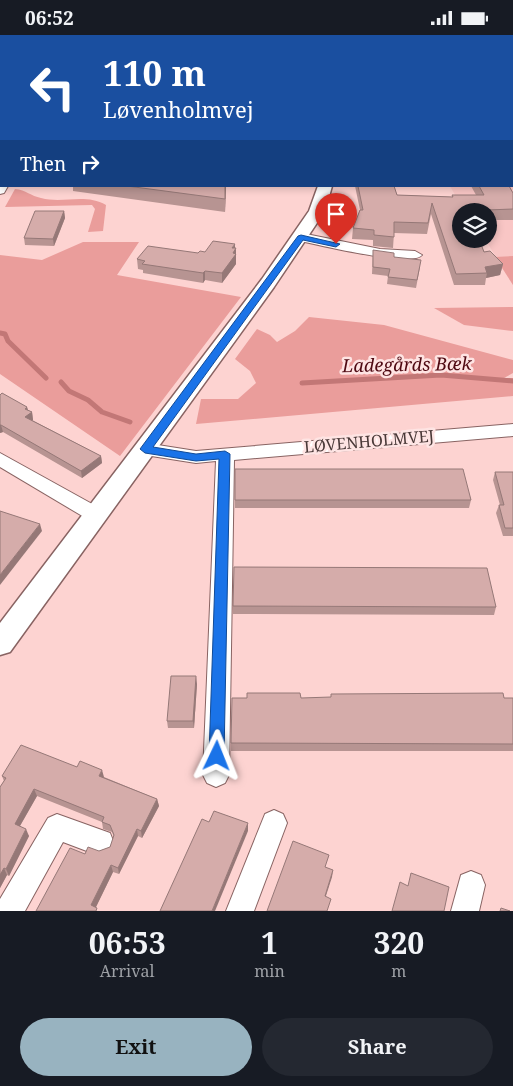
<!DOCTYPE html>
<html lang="en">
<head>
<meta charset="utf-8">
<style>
	:root { --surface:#171b24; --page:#242831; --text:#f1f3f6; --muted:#9ea1a6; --accent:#98b3c0 }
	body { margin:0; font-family:"Noto Serif",serif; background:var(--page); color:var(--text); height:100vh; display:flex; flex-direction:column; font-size:19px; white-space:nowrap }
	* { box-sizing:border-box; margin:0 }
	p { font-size:16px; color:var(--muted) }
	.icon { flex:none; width:28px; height:28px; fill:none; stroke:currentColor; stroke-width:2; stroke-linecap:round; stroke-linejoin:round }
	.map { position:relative; height:876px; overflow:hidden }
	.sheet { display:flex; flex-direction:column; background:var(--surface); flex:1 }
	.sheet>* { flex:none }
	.top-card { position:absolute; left:0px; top:0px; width:514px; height:152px; box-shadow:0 2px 8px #0003; background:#1a4fa0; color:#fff; overflow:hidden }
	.controls { position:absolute; left:452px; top:168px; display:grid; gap:10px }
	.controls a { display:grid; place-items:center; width:45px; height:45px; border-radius:50%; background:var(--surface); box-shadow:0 2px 8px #0003; font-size:25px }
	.pin { position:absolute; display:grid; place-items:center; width:42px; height:42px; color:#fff; margin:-51px -21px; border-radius:50% 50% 50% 0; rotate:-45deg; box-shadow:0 0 5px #0007 }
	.pin .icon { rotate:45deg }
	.me { position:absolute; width:55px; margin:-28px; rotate:2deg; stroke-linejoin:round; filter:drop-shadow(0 0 4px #0008) }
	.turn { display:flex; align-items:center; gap:18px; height:105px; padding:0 20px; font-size:22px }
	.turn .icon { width:65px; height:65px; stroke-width:2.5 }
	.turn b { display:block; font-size:35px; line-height:42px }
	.then { display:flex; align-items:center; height:48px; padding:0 20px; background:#0003; gap:10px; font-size:19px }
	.eta { display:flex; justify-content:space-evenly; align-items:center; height:85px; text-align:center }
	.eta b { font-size:30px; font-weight:700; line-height:35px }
	.button { display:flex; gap:10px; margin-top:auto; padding:10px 20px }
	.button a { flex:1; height:58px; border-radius:30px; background:var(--accent); color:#111; font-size:20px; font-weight:700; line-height:58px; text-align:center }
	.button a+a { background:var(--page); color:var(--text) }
	.status { display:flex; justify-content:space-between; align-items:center; height:35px; padding:0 25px; background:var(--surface); direction:ltr }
	.status svg { height:14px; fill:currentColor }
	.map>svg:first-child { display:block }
</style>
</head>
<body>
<div class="status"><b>06:52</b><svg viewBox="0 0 49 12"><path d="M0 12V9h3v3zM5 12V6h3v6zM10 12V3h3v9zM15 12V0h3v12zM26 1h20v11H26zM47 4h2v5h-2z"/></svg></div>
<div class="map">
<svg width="513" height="876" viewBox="0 0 513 876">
	<rect width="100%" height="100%" fill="#fdd3d1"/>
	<path fill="#f9c6c5" d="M513,51V250L485,204H489V176H464L450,151H512Z"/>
	<g fill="#ea9d9b">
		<path d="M15,154C26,155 31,161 41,163C63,169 85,158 106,170L103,196L88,197L95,174L92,170L5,172Z"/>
		<path d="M83,207H139L117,240L241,262L120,421L0,339V220L42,225Z"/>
		<path d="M513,221V250L495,222Z"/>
		<path d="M513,272V296L464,290L434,273Z"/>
		<path d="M309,282L384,290L513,325V338L504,343H513V361L196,389L201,364H238L256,348L250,336L235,324L257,294L270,300L277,307L295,296Z"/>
	</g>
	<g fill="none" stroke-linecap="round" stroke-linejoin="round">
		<g stroke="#c27776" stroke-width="5">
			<path d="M0,298L5,299L8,306L46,343"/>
			<path d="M61,347L69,356L88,365L102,377L130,387"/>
			<path d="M302,348L441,340L513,346"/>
		</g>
		<defs>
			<g id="minor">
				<rect x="38" y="0" width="8" height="1"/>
				<path d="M0,148L1,151H8L4,158L0,159Z"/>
				<path d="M301,198L380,214L415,216L422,220C412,233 315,209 296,205L294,202Z"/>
				<path d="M513,389V401L234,425L229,740L225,748L216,752L207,748L203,740L216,426L196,428L145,420L139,418L136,414L139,410L145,408L196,416Z"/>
				<path d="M0,418L103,475L106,480L103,485L96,487L89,485L0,432Z"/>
				<path d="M274,775L283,779L287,788L254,876H226L265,779Z"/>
				<path d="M57,779L110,798L114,808L110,818L100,821L63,807L25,876H0V864L48,783Z"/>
				<path d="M471,836L481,840L485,850L479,876H451L461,840Z"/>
			</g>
			<g id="tertiary">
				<rect x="301" y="0" width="10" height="1"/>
				<path d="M318,151H332L325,176L274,252L10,617L0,620V588L262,244L309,176Z"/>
			</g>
		</defs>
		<use href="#minor" stroke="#886362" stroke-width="2"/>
		<use href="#tertiary" stroke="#886362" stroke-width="3"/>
		<use href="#minor" fill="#fff" fill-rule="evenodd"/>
		<use href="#tertiary" fill="#fff" fill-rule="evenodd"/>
	</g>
	<g fill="#b79492">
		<path d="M407,0H513V5L512,1H408Z"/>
		<path d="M73,151H226L225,177L73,156Z"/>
		<path d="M355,151H394L397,160L452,162V160H476L471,151H509L513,158V185H489V176H461L484,217L503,229L500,240L486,243L485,250H454L431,179L427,199L394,198L393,213L373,211V205L352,204L353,193L360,175Z"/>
		<path d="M64,176L65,183L54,211L25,210L24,203Z"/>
		<path d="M235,213H236V229L222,248L205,245L203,248L143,238V235L138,234L137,224L198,218Z"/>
		<path d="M373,215L394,222L420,232L416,253L387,249L388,241L372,239Z"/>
		<path d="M0,360L27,372L28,375L32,377L33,385H32L101,421L102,428L82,443L3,397L0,398Z"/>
		<path d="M495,437H513V501H503L496,478L499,470H500L493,445Z"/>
		<path d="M235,465H471L469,473H235Z"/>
		<path d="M233,571L496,572L494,580L233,579Z"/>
		<path d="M197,649L194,693H168L167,686Z"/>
		<path d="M247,663H513V716H231V708Z"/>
		<path d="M2,741L104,742L157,764L159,771L142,803L138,801L119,839L113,837L96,872L36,876L85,819L99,816L110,812L114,802L112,797L103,794L102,787L37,761L20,791L29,801L9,841L7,840L0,853V752L4,746Z"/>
	</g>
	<g fill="#957877">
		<path d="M1,75V84L0,88V79Z"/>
		<path d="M225,151H226L225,177Z"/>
		<path d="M64,176L65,183L54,211L53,204Z"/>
		<path d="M235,209V215L236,213V229L222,248V238L232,213Z"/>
		<path d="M503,229L500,240L486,243L487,238L485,232Z"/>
		<path d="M205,236V245L203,248V238Z"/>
		<path d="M27,372L29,379L32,377L33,385L27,389L25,374Z"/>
		<path d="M0,390H1L3,397L0,398Z"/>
		<path d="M101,421L102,428L82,443L81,436Z"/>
		<path d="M40,489L42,496L0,550V540Z"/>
		<path d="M196,641L197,649L194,693L193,686Z"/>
		<path d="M102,735L104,742L101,748L99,741Z"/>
		<path d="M34,754L37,761L17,796L15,789Z"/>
		<path d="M157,764L159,771L142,803L141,796Z"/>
		<path d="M248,788V796L215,876H212Z"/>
		<path d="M26,794L29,801L9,841L6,834Z"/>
		<path d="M137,794L138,801L119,839L118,833Z"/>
		<path d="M111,830L113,837L94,876L91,870Z"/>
		<path d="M4,833L7,840L0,853V840Z"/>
		<path d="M333,835L332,842L324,867L325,861Z"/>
	</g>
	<g fill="#d5acaa" stroke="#957877">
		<path d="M0,0H27L26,1H1V12L0,7Z"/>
		<path d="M56,0H289L290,1H293H55Z"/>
		<rect x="329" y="0" width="54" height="1"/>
		<path d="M1,15V75L0,79V16Z"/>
		<path d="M512,48H513L512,99Z"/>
		<path d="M127,151H225V164Z"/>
		<path d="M358,151H394L397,160L453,162L452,160H484L479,151H509L513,158V174L461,176V204H479L484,217L490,216L503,229L485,232L487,238L456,239L432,168L428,188L394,187V202L374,200V195L353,193L360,175H363Z"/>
		<path d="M35,176H64L53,204L24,203Z"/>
		<path d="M213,206L235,209L232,213H236L233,218L236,219L222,238L205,236L203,238L142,229L145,226L137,224L148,211L198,218L200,216L205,217Z"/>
		<path d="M373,215L394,218V222L421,225L417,245L388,242L390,234L373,232Z"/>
		<path d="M2,358L27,372L25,374L32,377L25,382L101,421L81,436L1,390H0V360Z"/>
		<path d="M235,434H463L471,465H235Z"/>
		<path d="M495,437H513V493H505L499,470H504Z"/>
		<path d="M0,476L40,489L0,540Z"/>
		<path d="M234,532L487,533L496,572L233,571Z"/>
		<path d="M171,641H196L193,686H167Z"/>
		<path d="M247,658H300L301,663L331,662V659L503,658L504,663H513V709L231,708L232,663H247Z"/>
		<path d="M21,710L77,732L80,726L102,735L99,741L157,764L141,796L137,794L118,833L111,830L91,870L97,873L96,876H36L70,813L85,819L88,812L99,816L110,812L114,800L110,790L102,787L104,782L34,754L15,789L26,794L6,834L4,833L0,840V752L6,743L2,741Z"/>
		<path d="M214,776L248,788L212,876H160L202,784L209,787Z"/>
		<path d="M293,806L329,820L325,832L333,835L325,861L331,864L327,876H267Z"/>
		<path d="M411,838L449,852L444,876H392L400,847L408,851Z"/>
		<path d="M501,873L510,876H500Z"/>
	</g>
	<path fill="#1a73e8" stroke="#114b97" d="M301,200L340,209L336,212L303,205L153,412L196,419L225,416L230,419L224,721L222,726L217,728L211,726L209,721L219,424L196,426L145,418L140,414L298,201Z"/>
	<g text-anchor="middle" stroke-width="5" stroke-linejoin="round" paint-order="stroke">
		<g font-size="16" fill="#493837" stroke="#fee4e3">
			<text transform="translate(369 406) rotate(-5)" y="6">LØVENHOLMVEJ</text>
		</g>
		<g font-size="18" font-style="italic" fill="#4f0912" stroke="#fee4e3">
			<text transform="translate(407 330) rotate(-1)" y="6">Ladegårds Bæk</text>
		</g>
	</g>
</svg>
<div class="controls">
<a><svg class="icon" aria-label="layers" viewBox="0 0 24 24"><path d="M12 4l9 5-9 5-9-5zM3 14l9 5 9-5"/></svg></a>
</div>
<div class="pin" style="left:336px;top:209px;background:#d93025"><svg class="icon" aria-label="arrive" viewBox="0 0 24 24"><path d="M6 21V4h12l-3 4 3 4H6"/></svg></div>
<svg class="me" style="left:217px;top:721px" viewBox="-20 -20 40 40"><path d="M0-17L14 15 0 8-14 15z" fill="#1a73e8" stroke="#fff" stroke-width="4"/></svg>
<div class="top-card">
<div class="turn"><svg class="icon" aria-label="left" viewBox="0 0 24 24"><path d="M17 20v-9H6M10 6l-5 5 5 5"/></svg><div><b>110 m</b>Løvenholmvej</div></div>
<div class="then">Then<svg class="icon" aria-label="right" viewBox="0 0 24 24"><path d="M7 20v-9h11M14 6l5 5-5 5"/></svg></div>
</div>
</div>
<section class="sheet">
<div class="eta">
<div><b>06:53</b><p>Arrival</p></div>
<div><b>1</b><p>min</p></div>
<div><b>320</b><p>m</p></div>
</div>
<div class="button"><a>Exit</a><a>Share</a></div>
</section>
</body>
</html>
